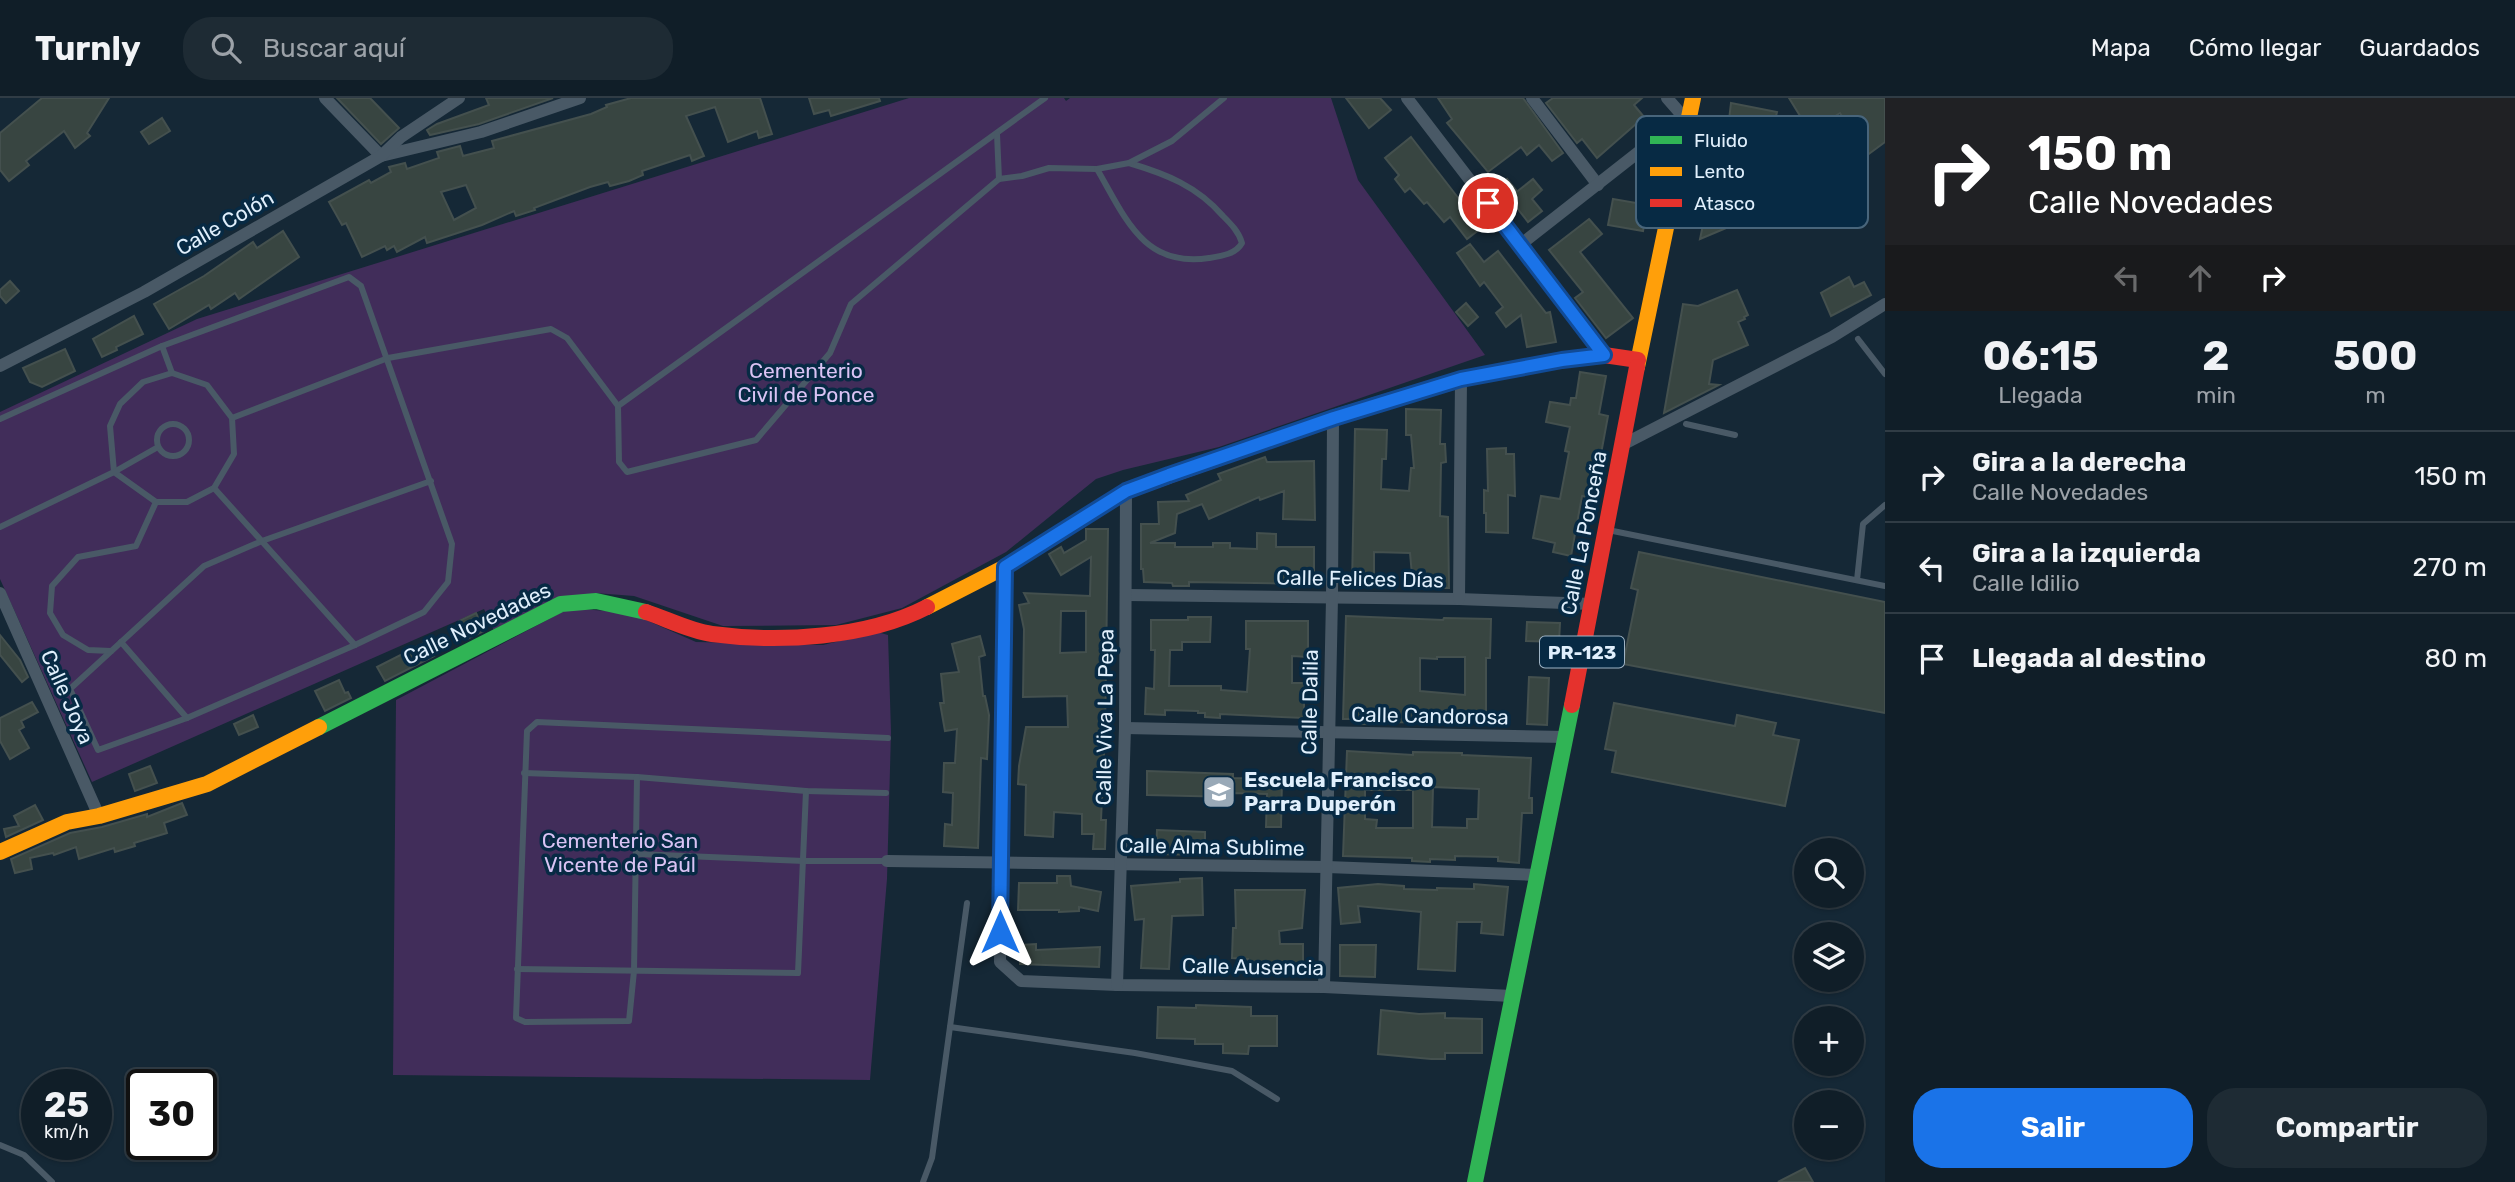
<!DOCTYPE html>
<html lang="es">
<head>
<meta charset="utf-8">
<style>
	:root { --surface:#101e28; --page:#1e2b34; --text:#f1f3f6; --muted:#9ca2a8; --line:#303c45; --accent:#1a73e8 }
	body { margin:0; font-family:Rubik,sans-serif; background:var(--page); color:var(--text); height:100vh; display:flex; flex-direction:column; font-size:26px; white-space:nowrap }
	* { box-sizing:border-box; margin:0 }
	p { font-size:23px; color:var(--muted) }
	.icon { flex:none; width:38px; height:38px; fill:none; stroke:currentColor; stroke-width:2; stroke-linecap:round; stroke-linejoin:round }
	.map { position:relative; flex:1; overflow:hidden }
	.drawer { display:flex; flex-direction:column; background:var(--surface); width:630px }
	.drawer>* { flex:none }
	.hud { background:#202124; color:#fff; overflow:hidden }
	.buttons { position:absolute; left:1794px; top:740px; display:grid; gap:14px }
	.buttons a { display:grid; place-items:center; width:70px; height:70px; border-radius:50%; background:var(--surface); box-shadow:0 2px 5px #0004,0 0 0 2px var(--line); font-size:35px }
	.speed { position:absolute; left:21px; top:971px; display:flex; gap:14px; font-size:35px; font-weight:700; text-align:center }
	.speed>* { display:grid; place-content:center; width:91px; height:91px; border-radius:50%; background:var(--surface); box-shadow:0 2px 5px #0004,0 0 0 2px var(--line); line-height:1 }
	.speed small { font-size:18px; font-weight:400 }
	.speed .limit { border:4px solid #111; border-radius:10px; background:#fff; color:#111 }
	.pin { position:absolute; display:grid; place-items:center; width:60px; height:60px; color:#fff; margin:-30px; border:4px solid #fff; border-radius:50%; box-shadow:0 2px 7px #0007 }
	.me { position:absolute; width:77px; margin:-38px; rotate:0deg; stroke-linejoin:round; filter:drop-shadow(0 0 5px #0008) }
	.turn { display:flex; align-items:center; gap:24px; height:147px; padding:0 28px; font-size:32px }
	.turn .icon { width:91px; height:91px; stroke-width:2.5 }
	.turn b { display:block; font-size:49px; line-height:60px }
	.lanes { display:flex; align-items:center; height:66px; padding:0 28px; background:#0003; justify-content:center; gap:35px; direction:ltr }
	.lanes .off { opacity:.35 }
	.eta { display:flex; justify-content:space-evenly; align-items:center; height:119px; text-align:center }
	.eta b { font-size:42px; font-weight:700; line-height:49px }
	.action { display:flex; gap:14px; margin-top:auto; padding:14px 28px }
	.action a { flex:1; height:80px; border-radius:28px; background:var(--accent); color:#fff; font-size:28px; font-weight:700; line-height:80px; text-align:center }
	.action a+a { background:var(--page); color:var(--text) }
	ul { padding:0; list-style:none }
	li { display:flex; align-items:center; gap:21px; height:91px; padding:0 28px; border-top:2px solid var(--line) }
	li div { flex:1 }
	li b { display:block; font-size:26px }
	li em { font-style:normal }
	header { display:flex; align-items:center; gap:42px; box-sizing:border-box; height:98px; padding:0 35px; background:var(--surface); border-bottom:2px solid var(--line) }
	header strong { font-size:33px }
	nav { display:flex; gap:38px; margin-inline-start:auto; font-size:24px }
	.search { width:490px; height:63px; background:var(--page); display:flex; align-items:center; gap:18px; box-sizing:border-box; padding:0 24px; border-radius:28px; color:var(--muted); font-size:26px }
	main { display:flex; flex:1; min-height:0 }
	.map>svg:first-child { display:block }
</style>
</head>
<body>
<header>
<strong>Turnly</strong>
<div class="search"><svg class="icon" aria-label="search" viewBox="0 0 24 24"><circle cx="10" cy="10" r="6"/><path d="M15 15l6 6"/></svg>Buscar aquí</div>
<nav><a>Mapa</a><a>Cómo llegar</a><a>Guardados</a></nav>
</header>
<main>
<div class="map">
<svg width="1885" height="1084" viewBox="0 0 1885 1084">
	<rect width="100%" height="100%" fill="#152836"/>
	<g fill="#412d5a">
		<path d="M909,0H1064L1066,3L1070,0H1331L1358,82L1485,257L1219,349L1123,372L1096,381L1006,454L902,510L836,527L723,528L634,498L595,495L495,535L484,511L92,684L0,481V314L197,221Z"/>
		<path d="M570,510L630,515L696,544L823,547L877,534L888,537L891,634L887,781L870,982L393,977L396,602Z"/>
	</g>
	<g fill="#384541" stroke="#44504e" stroke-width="2" fill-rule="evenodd">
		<path d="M42,0H109L87,35L90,38L75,50L64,33L26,63L29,67L9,83L0,72V35Z"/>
		<path d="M337,0H370L399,30L381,46Z"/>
		<path d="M486,0H553L479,26L430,37L427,32L437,26L489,7Z"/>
		<path d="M631,0H760L772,36L759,40L757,33L728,44L715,9L686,18L704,58L692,63L690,57L642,73L643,77L629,83L610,88L608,84L590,89L534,110L535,112L516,118L514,113L482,127L427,145L425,139L397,154L394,148L387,152L385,148L362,159L346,125L342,127L329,104L369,82L371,85L391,74L389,69L405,65L407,71L439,60L437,54L460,48L463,58L494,50L492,43L591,16L607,9L606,7ZM466,87L476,110L454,122L441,94Z"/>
		<path d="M809,0H879L880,3L831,18L829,12L814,16Z"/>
		<path d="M1346,0H1380L1391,12L1369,30Z"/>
		<path d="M1438,0H1523L1563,55L1552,63L1539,47L1527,57L1521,49L1488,74L1447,25L1452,21Z"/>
		<path d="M1553,0H1642L1634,7L1644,19L1597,60L1582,41L1577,45L1546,5Z"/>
		<path d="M1789,0H1885V44L1858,64L1848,52L1859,44L1840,15L1810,34Z"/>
		<path d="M1731,5L1777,14L1773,31L1729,22Z"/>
		<path d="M162,20L170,33L149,46L141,34Z"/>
		<path d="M1411,39L1480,128V131L1467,141L1450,119L1444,124L1427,104L1424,106L1410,90L1405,94L1395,81L1399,77L1385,60Z"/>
		<path d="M1699,68L1774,83L1769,112L1700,141L1707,108L1692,105Z"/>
		<path d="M1507,81L1516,92L1501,104L1492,94Z"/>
		<path d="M1533,81L1542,92L1532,101L1542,113L1528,124L1509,100Z"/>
		<path d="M1613,101L1648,107L1643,133L1608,127Z"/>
		<path d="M1589,121L1602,136L1580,154L1633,220L1606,240L1575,200L1583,194L1549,152Z"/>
		<path d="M283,133L299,159L239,201L235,195L211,211L209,207L169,231L154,206L204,178L253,144L257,150Z"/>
		<path d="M1470,146L1484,164L1498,153L1546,215L1550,214L1556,244L1527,249L1521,217L1506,229L1496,215L1503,209L1484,184L1480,188L1457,155Z"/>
		<path d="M1849,179L1854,189L1864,184L1871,197L1831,218L1821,195Z"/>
		<path d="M10,183L19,193L6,205L0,198V192Z"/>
		<path d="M1737,192L1748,217L1744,219L1745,221L1738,224L1748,247L1713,262L1709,286L1719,287L1664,315L1683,206L1698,208Z"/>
		<path d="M1466,205L1478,219L1468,228L1456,214Z"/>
		<path d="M134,218L143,236L116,249L117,252L102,259L93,241Z"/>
		<path d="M65,251L75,273L42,289L30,284L23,270Z"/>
		<path d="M1580,274L1606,278L1599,316L1608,318L1596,383L1590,382L1587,399L1582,398L1571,458L1553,454L1555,445L1533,440L1541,398L1560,401L1569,354L1565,353L1570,329L1546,324L1550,304L1570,307L1571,300H1576Z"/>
		<path d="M1406,311L1441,312L1440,346H1445L1446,364L1441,365L1440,418L1448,419L1449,490H1417V488H1413L1410,455L1374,454V487L1352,488L1355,331L1387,332L1386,361H1382L1381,391L1409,393L1411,370H1414L1411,337H1406Z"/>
		<path d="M1506,350V356H1514L1515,398L1508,397V435L1486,434V415H1484V392L1488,393L1487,351Z"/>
		<path d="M1265,359L1267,364L1314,363L1315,422L1283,421L1284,393L1260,402L1259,399L1209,421L1202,406L1177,416L1175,435L1150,445H1175V449H1213V445H1230V450L1257,451V435L1276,436V449H1314V486L1189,484V488H1173L1172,485L1144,484L1143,471H1141V426H1159L1158,404L1189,403L1186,397L1221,382L1218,376Z"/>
		<path d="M1086,431H1108L1105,635L1101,722H1106L1105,751H1093L1094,736H1082V716L1054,714L1053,739L1025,737L1026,687L1018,686L1019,668L1026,629H1068L1067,598L1023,599L1024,531L1019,507L1029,505L1024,495L1090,498L1091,459L1061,477L1049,456L1061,449L1064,455L1086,442ZM1061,513H1086V554L1060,555Z"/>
		<path d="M1639,454L1885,504V615L1623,566L1638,492L1631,490Z"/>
		<path d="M476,515L484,533L467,541L459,523Z"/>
		<path d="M1346,518L1443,522L1444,520L1491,521L1490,560H1486V622H1456V625L1382,624V626H1361V621H1343ZM1437,559H1465V597L1420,593V560L1437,561Z"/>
		<path d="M1188,519H1211L1210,544H1182V552H1170L1169,588H1221V592L1247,594L1250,551H1246V523H1308V559L1292,558V585H1304V620L1220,616V620L1205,619V615H1198V613L1165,612V617L1145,616L1146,590L1154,591L1155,552H1151V522H1188Z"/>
		<path d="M1527,524L1560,525L1559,544L1526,543Z"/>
		<path d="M0,537L20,562L28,579L22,584L0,557Z"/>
		<path d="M980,538L985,557L979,559L983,598H985L989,617L987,661L981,660L978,750L944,748L945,726L952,727L953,695L943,694L944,665H955L957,631L945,633L940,605H944L941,576L959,574L952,546Z"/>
		<path d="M426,544L434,558L385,583L377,569Z"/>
		<path d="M1529,579L1549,580L1547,627L1527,626Z"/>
		<path d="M339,582L345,595L348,594L351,600L325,613L315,593Z"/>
		<path d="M32,604L38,614L21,623L24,629L19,632L29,650L10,661L0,643V620Z"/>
		<path d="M1614,605L1735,628L1737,617L1776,625L1773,637L1799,642L1785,708L1612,674L1616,653L1605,651Z"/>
		<path d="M253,617L258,629L239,637L234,626Z"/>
		<path d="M1347,653L1413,657V654L1462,655V657L1531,660L1529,700H1532V715H1522L1519,765L1498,763V759L1455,758V762L1430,761V764L1412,763V760L1343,758ZM1433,689L1479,691L1478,721H1467V730L1432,729ZM1365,692H1413V730H1376L1377,722L1365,721Z"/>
		<path d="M150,668L157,685L135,693L129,676Z"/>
		<path d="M1147,673L1233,676V680L1282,681L1281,729H1266L1267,696L1233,695V699L1147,697Z"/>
		<path d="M182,705L187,717L164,725L167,735L134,745L135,748L115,754L114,750L79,761L76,749L54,757L53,755L30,760L32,771L15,775L11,761L70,735L102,729L147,716V719Z"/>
		<path d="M35,707L43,722L6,739L4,731L19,728L14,718Z"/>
		<path d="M1157,732L1205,734V757L1156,756Z"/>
		<path d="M1057,778H1070L1071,788L1101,794L1098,813L1079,809V813L1059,814V812H1018L1019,785H1057Z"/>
		<path d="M1202,780L1203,817L1172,818L1169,871L1141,870L1144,821L1135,822L1131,788L1180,784V781Z"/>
		<path d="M1378,786L1404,788V791L1437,792V790L1474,791V786L1508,789L1503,837L1481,835L1482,824H1457L1455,873L1418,871L1421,814L1358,808L1360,824L1341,826L1338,790Z"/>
		<path d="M1235,792H1305L1302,830L1279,833L1280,846H1303V871L1247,870L1248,861L1232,860L1233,830H1236Z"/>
		<path d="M1036,846V852L1100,849L1099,869L1020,866V847Z"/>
		<path d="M1340,847H1376L1375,879L1340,878Z"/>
		<path d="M1196,907L1251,909V918H1277V948H1249L1248,956L1223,955V946H1195V941L1157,940L1158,909L1196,910Z"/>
		<path d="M1381,912L1419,916L1445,915V920L1482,921V955H1445V961H1431L1378,956Z"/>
		<path d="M1805,1070L1813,1084H1778Z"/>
	</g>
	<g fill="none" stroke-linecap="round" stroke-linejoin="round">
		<g stroke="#495966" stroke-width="6">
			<path d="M1045,0L618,308L619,364L627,374L756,342L830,255L851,206L999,81L1022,78L1049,70L1097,71C1125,119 1143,170 1209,160C1222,158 1236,156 1242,145C1239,134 1231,126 1223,118C1197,88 1166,76 1129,65"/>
			<path d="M997,36L999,81"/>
			<path d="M1097,71L1129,65L1172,43L1224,0"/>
			<path d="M1858,241L1885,276"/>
			<path d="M162,248L172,275"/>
			<path d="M172,275L207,287L232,320L234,356L214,390L187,404H156L114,374L110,328L120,306L143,284Z"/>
			<path d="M232,320L388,260L551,231L567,240L618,308"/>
			<path d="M0,321L162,248L349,179L361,188L452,446L448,484L424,514L355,547L187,620L98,652L70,591L204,468L262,443L431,383"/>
			<circle cx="173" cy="342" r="16"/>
			<path d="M1686,326L1735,337"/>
			<path d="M214,390L355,547"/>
			<path d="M0,429L114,374L158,349"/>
			<path d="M1608,432L1885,488"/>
			<path d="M1857,482L1863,426L1885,407"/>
			<path d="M121,544L187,620"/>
			<path d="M111,553L88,552L63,537L50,515L52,488L78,459L136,448L156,404"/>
			<path d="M524,675L637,679L806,693L886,695"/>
			<path d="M637,679L634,873L629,923L525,924L516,920L527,633L537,624L888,640"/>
			<path d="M637,756L804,763H887"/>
			<path d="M517,871L798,875L806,693"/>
			<path d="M950,929L1135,955L1232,973L1277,1001"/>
			<path d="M0,1047L24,1057L52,1084"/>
			<path d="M923,1084L932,1060L967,805"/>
		</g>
		<g stroke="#495966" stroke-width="12">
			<path d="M325,0L381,58L481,34L580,0"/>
			<path d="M1407,0L1604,257"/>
			<path d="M1532,0L1598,87"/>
			<path d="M1667,0L1688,24"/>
			<path d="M1520,147L1682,20"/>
			<path d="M0,268L144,194L381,58L401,39L459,0"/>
			<path d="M1622,347L1832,239L1885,206"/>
			<path d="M1005,469L1000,864L1021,883L1117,887L1324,889L1512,898"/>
			<path d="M0,495L99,718"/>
			<path d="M1127,497L1459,501L1592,506"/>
			<path d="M1459,501L1461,281"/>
			<path d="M1125,630L1566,639"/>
			<path d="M887,763L1327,769L1536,777"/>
			<path d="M1117,887L1125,630L1126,393"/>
			<path d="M1324,889L1332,500L1333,320"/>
		</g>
		<g stroke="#30b455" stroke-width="16">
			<path d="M319,629L561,506L596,503L646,514"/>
			<path d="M1475,1084L1572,607"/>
		</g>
		<g stroke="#ff9f0a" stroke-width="16">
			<path d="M1637,269L1693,0"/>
			<path d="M927,509L1005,469L1126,393L1168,378"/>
			<path d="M0,754L67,724L99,718L207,686L319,629"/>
		</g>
		<g stroke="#e5322d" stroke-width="16">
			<path d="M1168,378L1333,320L1461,281L1562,262L1604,257L1638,262"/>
			<path d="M646,514C667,521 690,533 712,536C779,545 867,540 927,509"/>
			<path d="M1572,607L1637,269"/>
		</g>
	</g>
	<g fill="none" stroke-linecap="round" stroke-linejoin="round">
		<defs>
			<path id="route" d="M1000,834L1005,469L1126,393L1169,377L1334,320L1461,281L1562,262L1604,257L1488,105"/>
		</defs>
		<use href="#route" stroke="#114b97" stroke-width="18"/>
		<use href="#route" stroke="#1a73e8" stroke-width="12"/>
	</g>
	<defs>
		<symbol id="school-square" viewBox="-11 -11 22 22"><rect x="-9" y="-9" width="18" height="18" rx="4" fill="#99a9b7" stroke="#072a44"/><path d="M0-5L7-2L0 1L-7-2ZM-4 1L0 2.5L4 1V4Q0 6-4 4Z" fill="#fff"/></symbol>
	</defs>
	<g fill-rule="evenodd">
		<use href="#school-square" x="1200" y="675" width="38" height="38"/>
	</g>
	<g text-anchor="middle" stroke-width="7" stroke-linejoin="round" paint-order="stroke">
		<rect fill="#072a44" stroke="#9fb4c5" stroke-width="2" x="1540" y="538.5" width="84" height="31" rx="5"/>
		<g font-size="19" font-weight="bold" fill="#e0effc">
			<text x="1582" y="561">PR-123</text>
		</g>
		<g font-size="21" fill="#e0effc" stroke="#072a44">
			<text transform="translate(225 125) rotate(-30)" y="7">Calle Colón</text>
			<text transform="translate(1584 435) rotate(-79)" y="7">Calle La Ponceña</text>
			<text transform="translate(1360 481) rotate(1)" y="7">Calle Felices Días</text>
			<text transform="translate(477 526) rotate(-26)" y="7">Calle Novedades</text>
			<text transform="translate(67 599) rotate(66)" y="7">Calle Joya</text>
			<text transform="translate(1310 604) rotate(-89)" y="7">Calle Dalila</text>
			<text transform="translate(1430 618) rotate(1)" y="7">Calle Candorosa</text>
			<text transform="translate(1105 619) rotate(-89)" y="7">Calle Viva La Pepa</text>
			<text transform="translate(1212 749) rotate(1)" y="7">Calle Alma Sublime</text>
			<text transform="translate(1253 869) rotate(1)" y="7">Calle Ausencia</text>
		</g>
		<g font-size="21" fill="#dac3f4" stroke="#072a44">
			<text x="806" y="280">Cementerio<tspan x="806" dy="24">Civil de Ponce</tspan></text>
			<text x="620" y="750">Cementerio San<tspan x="620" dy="24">Vicente de Paúl</tspan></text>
		</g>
		<g font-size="21" font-weight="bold" fill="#e0effc" stroke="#072a44" text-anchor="start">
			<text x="1244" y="689">Escuela Francisco<tspan x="1244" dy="24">Parra Duperón</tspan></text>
		</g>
	</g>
	<rect x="1636" y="18" width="232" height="112" rx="10" fill="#072a44" stroke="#48657b" stroke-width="2"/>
	<rect x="1650" y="38" width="32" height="8" fill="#30b455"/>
	<rect x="1650" y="69" width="32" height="9" fill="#ff9f0a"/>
	<rect x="1650" y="101" width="32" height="8" fill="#e5322d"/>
	<g font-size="19" fill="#e0effc">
		<text x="1694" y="49">Fluido</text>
		<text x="1694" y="80">Lento</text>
		<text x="1694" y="112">Atasco</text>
	</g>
</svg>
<div class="buttons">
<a><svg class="icon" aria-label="search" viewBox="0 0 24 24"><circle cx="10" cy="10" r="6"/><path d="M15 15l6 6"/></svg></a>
<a><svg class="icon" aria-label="layers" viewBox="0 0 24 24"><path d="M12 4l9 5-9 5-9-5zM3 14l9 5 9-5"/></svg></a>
<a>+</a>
<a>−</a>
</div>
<div class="speed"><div>25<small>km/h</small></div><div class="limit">30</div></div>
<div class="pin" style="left:1488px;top:105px;background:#d93025"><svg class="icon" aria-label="arrive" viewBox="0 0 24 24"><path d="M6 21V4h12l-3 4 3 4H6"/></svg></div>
<svg class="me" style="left:1000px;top:834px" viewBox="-20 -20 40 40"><path d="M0-17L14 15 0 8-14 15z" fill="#1a73e8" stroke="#fff" stroke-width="4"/></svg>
</div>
<section class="drawer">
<div class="hud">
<div class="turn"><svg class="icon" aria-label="right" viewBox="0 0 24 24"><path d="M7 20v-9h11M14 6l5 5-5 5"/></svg><div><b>150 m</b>Calle Novedades</div></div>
<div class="lanes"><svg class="icon off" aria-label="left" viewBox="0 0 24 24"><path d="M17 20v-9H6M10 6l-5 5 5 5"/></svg><svg class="icon off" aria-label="ahead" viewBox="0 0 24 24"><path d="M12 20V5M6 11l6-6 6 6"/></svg><svg class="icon" aria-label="right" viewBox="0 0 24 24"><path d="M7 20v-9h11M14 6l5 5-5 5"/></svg></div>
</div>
<div class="eta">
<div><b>06:15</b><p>Llegada</p></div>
<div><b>2</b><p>min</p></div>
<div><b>500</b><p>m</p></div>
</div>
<ul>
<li><svg class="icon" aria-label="right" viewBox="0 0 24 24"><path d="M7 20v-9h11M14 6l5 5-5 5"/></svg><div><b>Gira a la derecha</b><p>Calle Novedades</p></div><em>150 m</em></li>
<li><svg class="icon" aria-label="left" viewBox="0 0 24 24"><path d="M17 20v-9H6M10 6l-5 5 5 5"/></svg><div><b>Gira a la izquierda</b><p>Calle Idilio</p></div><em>270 m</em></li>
<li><svg class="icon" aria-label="arrive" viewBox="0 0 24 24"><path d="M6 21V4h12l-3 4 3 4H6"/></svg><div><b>Llegada al destino</b></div><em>80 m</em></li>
</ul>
<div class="action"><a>Salir</a><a>Compartir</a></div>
</section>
</main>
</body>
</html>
